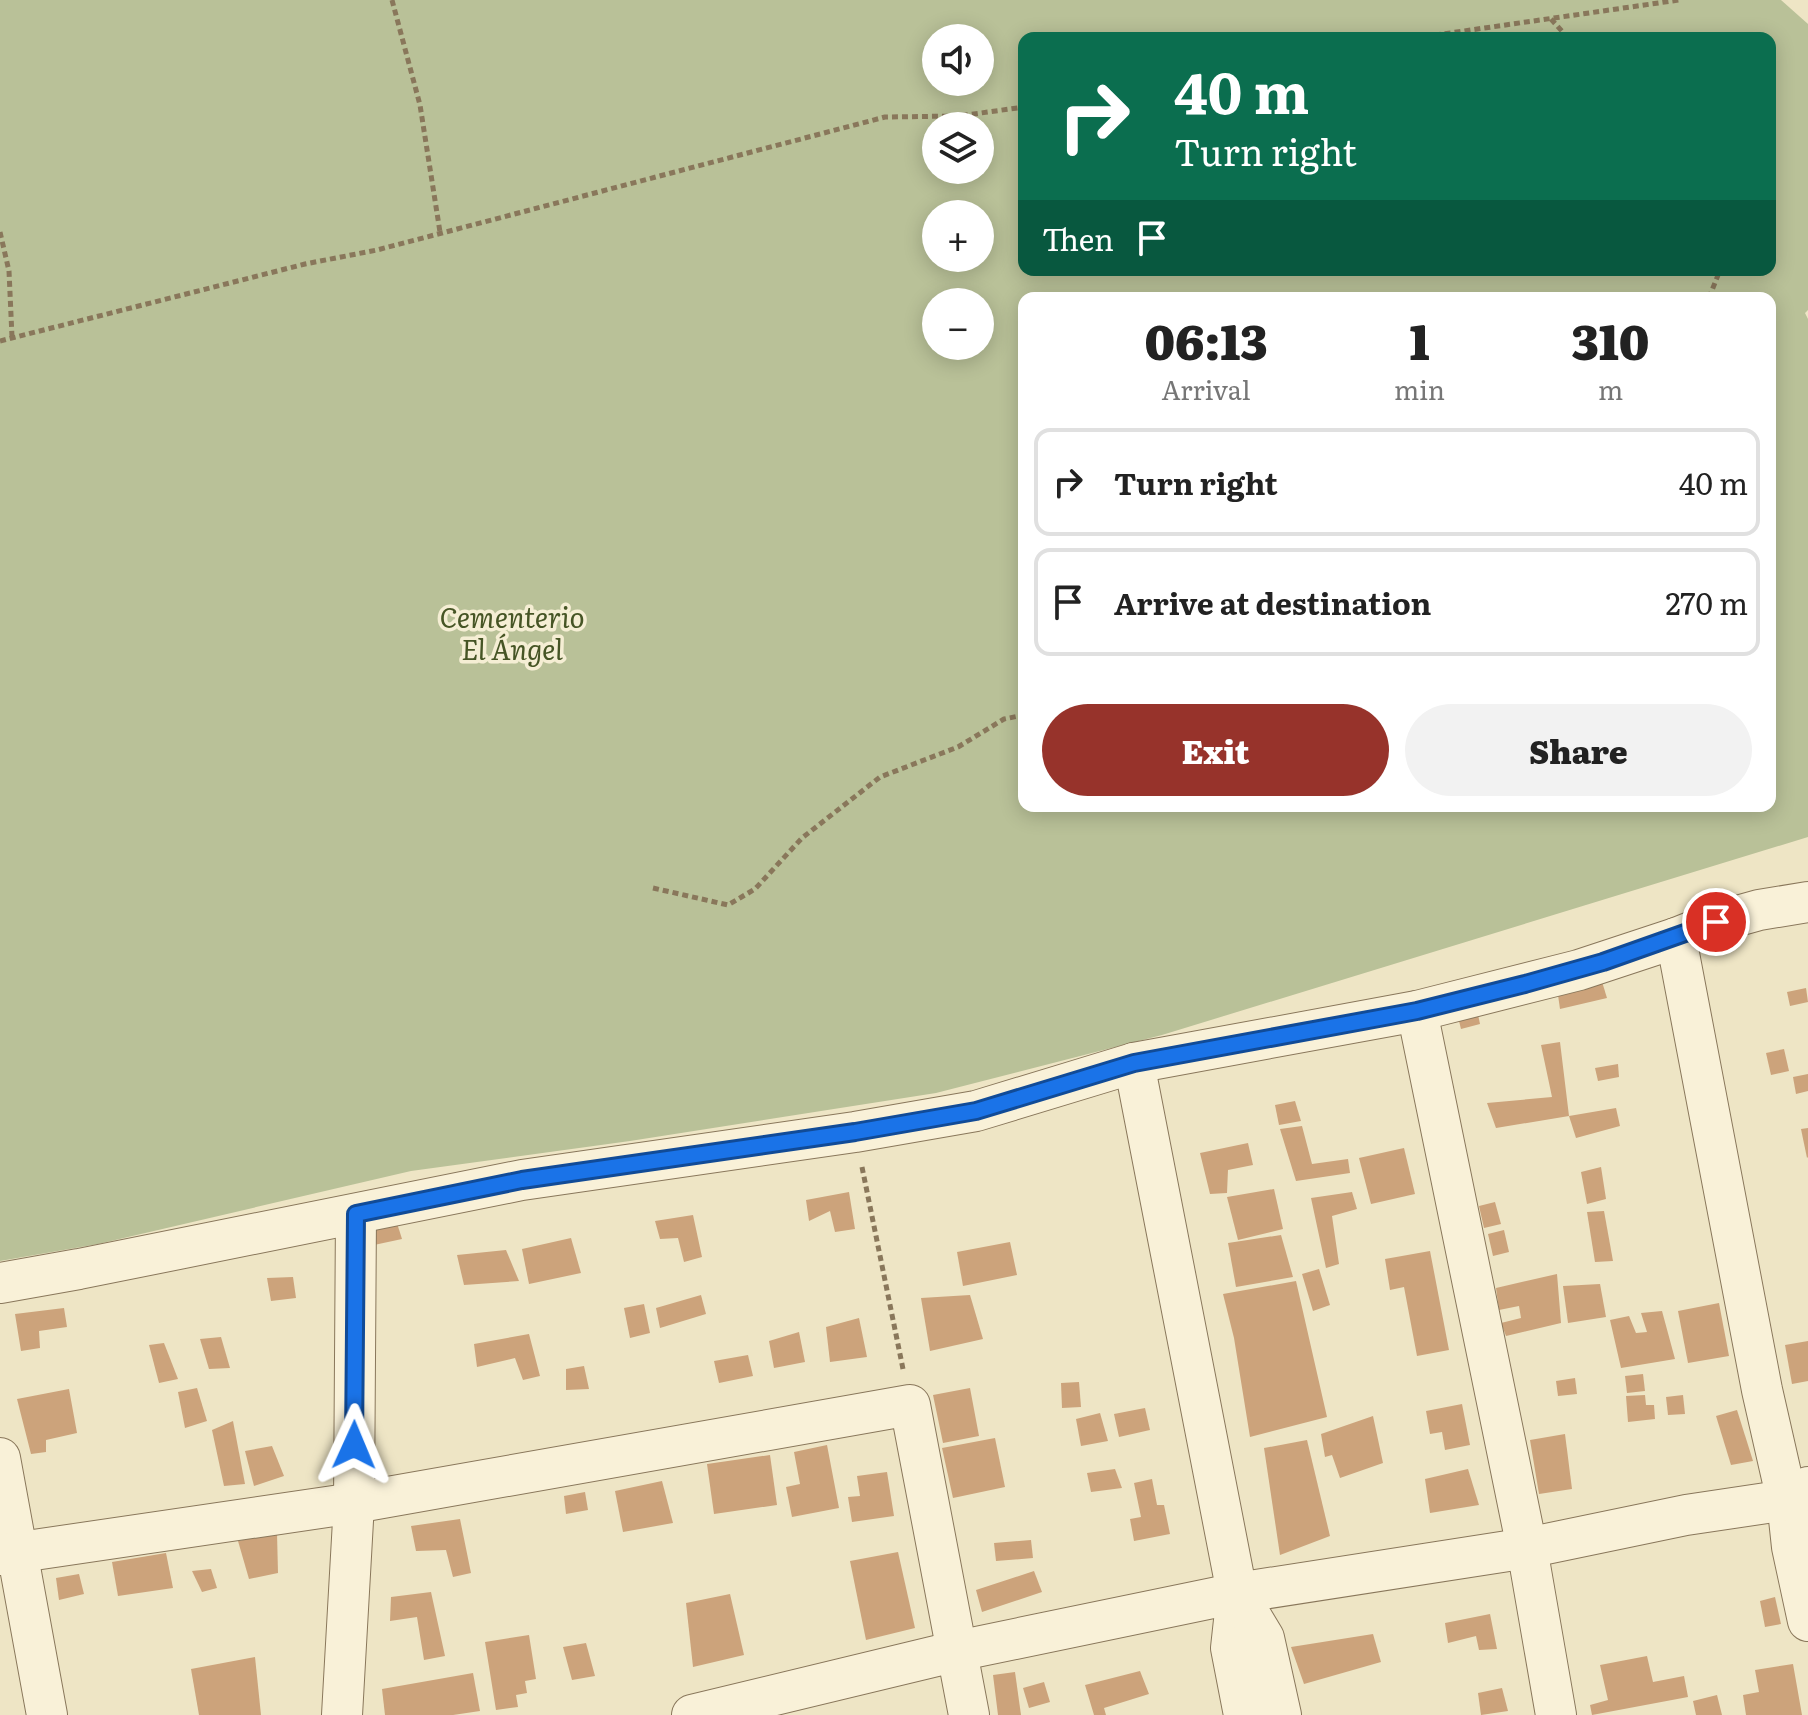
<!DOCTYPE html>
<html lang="en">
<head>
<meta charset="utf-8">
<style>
	:root { --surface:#fff; --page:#f2f2f2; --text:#222; --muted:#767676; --line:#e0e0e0; --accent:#97332b }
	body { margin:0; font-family:Literata,serif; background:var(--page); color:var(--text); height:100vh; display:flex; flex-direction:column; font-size:30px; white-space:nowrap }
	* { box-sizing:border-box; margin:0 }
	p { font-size:26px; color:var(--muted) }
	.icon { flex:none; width:44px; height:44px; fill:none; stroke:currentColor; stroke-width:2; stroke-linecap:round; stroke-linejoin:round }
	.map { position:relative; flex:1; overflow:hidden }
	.drawer { position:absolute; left:1018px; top:292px; width:758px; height:520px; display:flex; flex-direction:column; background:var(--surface); border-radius:16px; box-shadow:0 4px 20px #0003 }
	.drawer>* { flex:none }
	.guide { position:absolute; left:1018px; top:32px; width:758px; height:244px; border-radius:16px; box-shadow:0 4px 20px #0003; background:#0b6e4f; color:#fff; overflow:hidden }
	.fabs { position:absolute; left:922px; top:24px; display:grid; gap:16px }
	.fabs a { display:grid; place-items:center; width:72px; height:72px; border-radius:50%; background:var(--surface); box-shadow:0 4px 20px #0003; font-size:40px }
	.pin { position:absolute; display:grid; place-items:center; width:68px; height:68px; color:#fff; margin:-34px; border:4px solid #fff; border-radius:50%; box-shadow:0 2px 8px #0007 }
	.me { position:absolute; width:88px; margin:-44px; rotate:1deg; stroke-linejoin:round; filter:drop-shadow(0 0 6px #0008) }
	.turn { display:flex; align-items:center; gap:28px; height:168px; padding:0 24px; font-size:36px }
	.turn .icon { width:104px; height:104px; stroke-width:2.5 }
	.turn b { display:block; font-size:56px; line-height:68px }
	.then { display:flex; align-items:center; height:76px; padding:0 24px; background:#0003; gap:16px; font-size:30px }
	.eta { display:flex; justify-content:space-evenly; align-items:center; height:136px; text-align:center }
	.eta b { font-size:48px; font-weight:800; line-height:56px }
	.action { display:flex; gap:16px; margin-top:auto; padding:16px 24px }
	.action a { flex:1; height:92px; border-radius:48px; background:var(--accent); color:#fff; font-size:32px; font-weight:800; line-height:92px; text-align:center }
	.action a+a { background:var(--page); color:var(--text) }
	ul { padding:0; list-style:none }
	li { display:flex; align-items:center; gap:24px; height:108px; margin:0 16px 12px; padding:0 8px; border:4px solid var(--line); border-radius:16px }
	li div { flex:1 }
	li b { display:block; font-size:30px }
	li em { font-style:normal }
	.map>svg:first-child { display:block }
</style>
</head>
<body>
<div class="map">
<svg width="1808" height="1715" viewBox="0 0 1808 1715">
	<rect width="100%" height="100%" fill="#eee5c5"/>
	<path fill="#b9c198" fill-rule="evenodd" d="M0,0H1781L1808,24V310L1805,313L1808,319V837L1162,1035L936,1093L630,1141L411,1171L98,1244L0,1261ZM936,38H980V82H936ZM1024,38H1770V270H1024ZM936,126H980V170H936ZM936,214H980V258H936ZM1024,298H1770V806H1024ZM936,302H980V346H936Z"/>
	<g fill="#cca37b">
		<path d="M1599,972L1607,998L1560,1009L1557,988Z"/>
		<path d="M1806,988L1808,1002L1790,1006L1787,992Z"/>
		<path d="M1476,1005L1480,1024L1461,1029L1456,1009Z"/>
		<path d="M1560,1042L1569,1116L1496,1128L1487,1103L1552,1097L1541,1045Z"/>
		<path d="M1784,1049L1789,1071L1771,1075L1766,1053Z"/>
		<path d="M1618,1064L1619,1077L1598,1081L1595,1068Z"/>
		<path d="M1808,1074V1091L1796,1094L1793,1077Z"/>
		<path d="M1295,1101L1301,1121L1279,1125L1275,1105Z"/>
		<path d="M1616,1108L1620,1126L1576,1138L1569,1116Z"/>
		<path d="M1302,1126L1312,1164L1348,1159L1350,1173L1296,1181L1280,1129Z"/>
		<path d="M1808,1128V1157L1807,1158L1801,1129Z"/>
		<path d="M1248,1143L1253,1165L1228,1170L1227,1193L1210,1194L1200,1153Z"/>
		<path d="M1404,1148L1415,1194L1371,1204L1359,1158Z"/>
		<path d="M1601,1167L1606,1199L1587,1204L1581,1172Z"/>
		<path d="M1274,1189L1283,1229L1238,1240L1227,1197Z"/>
		<path d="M849,1192L855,1229L835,1232L830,1211L809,1221L806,1200Z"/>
		<path d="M1352,1192L1357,1209L1332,1216L1339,1264L1326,1268L1311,1198Z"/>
		<path d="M1495,1202L1501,1224L1484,1228L1479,1206Z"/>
		<path d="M1604,1211L1613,1261L1595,1262L1587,1212Z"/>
		<path d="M693,1215L702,1257L684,1262L678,1238L660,1239L655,1221Z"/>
		<path d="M370,1220H396L402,1239L374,1245Z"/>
		<path d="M1504,1230L1509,1252L1493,1256L1488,1234Z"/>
		<path d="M1281,1235L1293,1277L1236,1287L1228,1243Z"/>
		<path d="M571,1238L581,1273L529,1284L522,1249Z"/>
		<path d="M1010,1242L1017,1275L963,1286L957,1252Z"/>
		<path d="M506,1250L519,1281L464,1285L457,1255Z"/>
		<path d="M1430,1251L1449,1350L1417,1356L1404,1287L1390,1290L1385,1259Z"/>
		<path d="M1319,1269L1330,1305L1313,1311L1302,1274Z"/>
		<path d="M1557,1274L1561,1323L1506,1336L1501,1323L1521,1318L1519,1306L1499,1310L1496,1288Z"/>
		<path d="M293,1277L296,1298L271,1301L267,1278Z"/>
		<path d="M1296,1281L1327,1417L1250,1437L1234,1338L1223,1294Z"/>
		<path d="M1600,1284L1606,1317L1568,1323L1563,1286Z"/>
		<path d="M701,1295L706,1314L660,1328L656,1308Z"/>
		<path d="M970,1295L983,1339L930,1351L921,1298Z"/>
		<path d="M1719,1303L1729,1356L1688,1363L1678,1311Z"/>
		<path d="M644,1304L650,1333L630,1338L624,1308Z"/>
		<path d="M64,1308L67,1327L39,1331L40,1348L21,1351L15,1314Z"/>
		<path d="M1662,1311L1675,1359L1621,1368L1610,1320L1629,1316L1636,1333L1647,1332L1641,1313Z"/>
		<path d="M859,1318L867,1357L830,1362L826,1327Z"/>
		<path d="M799,1332L805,1362L774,1368L769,1341Z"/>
		<path d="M529,1334L540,1376L523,1380L515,1358L477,1367L474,1344Z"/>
		<path d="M221,1337L230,1368L209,1369L200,1339Z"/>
		<path d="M1808,1341V1381L1792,1384L1785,1345Z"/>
		<path d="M164,1343L178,1379L159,1383L149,1345Z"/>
		<path d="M748,1355L753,1376L719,1383L714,1361Z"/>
		<path d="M584,1366L589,1389L566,1390V1369Z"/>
		<path d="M1643,1374L1645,1391L1627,1393L1625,1376Z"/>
		<path d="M1575,1378L1577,1394L1558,1396L1556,1381Z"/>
		<path d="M1079,1382L1081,1407L1062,1408L1061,1383Z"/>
		<path d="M197,1388L207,1421L185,1428L178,1392Z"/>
		<path d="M970,1388L979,1436L943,1443L933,1395Z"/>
		<path d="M69,1389L77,1433L46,1440V1452L31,1454L17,1399Z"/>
		<path d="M1645,1395L1646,1405H1654L1655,1419L1628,1422L1626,1396Z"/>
		<path d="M1683,1395L1685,1414L1668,1415L1666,1397Z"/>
		<path d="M1462,1404L1470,1445L1445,1450L1442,1432L1430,1434L1426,1411Z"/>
		<path d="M1145,1408L1150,1430L1119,1437L1114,1414Z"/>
		<path d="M1737,1410L1753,1461L1731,1465L1716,1416Z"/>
		<path d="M1100,1413L1108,1441L1081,1446L1076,1419Z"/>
		<path d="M1373,1416L1383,1463L1340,1478L1332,1455L1325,1457L1321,1434Z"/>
		<path d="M233,1421L245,1484L224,1486L212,1430Z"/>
		<path d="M1565,1434L1572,1489L1539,1494L1530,1440Z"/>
		<path d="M995,1438L1005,1487L953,1498L942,1448Z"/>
		<path d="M1307,1440L1330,1536L1280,1555L1264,1448Z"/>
		<path d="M827,1445L839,1508L792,1517L786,1487L800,1484L794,1452Z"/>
		<path d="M272,1446L284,1476L254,1486L245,1451Z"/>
		<path d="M770,1455L777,1505L714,1514L707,1464Z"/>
		<path d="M1115,1469L1122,1488L1091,1492L1087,1473Z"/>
		<path d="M1468,1469L1479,1505L1430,1513L1425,1479Z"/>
		<path d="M887,1472L894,1516L852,1522L848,1497L860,1496L857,1476Z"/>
		<path d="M1152,1479L1157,1505H1164L1170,1534L1134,1541L1130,1519L1141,1517L1134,1483Z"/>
		<path d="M662,1481L673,1523L623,1532L615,1491Z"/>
		<path d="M585,1492L588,1510L566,1514L564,1496Z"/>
		<path d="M460,1519L471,1573L453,1577L446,1550L416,1551L411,1526Z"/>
		<path d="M277,1533L278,1573L249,1579L238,1541Z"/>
		<path d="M1031,1540L1033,1558L996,1561L994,1543Z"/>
		<path d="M898,1552L915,1628L866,1640L850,1561Z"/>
		<path d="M166,1553L173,1588L118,1596L112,1562Z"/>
		<path d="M211,1569L217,1588L202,1592L192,1571Z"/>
		<path d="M1034,1571L1042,1592L982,1612L976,1590Z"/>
		<path d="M79,1574L84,1594L59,1600L56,1578Z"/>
		<path d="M431,1592L445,1656L424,1660L417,1617L390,1621L391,1597Z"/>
		<path d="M730,1594L744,1655L693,1667L686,1603Z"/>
		<path d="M1775,1597L1781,1624L1765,1627L1760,1601Z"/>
		<path d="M1490,1614L1497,1649L1479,1650L1476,1636L1448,1643L1445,1623Z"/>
		<path d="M1373,1634L1381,1662L1304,1684L1291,1647Z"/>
		<path d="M529,1635L536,1679L525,1681L527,1693L516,1695L518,1707L496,1710L485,1642Z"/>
		<path d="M586,1643L595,1676L572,1680L563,1647Z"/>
		<path d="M1647,1656L1653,1682L1684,1676L1688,1697L1592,1715L1590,1705L1608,1700L1600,1665Z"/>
		<path d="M255,1657L261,1715H199L191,1669Z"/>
		<path d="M1793,1664L1802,1715H1746L1743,1695L1759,1692L1755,1670Z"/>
		<path d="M1140,1671L1149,1694L1104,1708L1106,1715H1094L1085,1685Z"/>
		<path d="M1015,1672L1021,1715H998L993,1675Z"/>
		<path d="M473,1673L480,1711L453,1715H385L382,1689Z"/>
		<path d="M1044,1682L1050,1702L1029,1708L1023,1688Z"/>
		<path d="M1502,1688L1508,1711L1481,1715L1478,1693Z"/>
		<path d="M1717,1695L1722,1715H1696L1693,1701Z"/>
	</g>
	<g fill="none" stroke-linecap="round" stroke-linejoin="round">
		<defs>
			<g id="minor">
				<path d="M1676,938L1762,1390L1787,1500L1792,1547L1808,1621"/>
				<path d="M1417,1011L1527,1548L1556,1715"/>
				<path d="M1134,1063L1237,1593L1231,1648L1244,1715"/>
				<path d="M0,1283L79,1269L522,1180L855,1132L976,1111L1134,1063L1417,1011L1579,970L1676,938L1716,922L1759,910L1808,902"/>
				<path d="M0,1458L47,1715"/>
				<path d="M0,1555L354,1503L910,1405L969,1715"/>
				<path d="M1237,1593L1264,1638L1281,1715"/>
				<path d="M342,1715L354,1503L356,1214"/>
				<path d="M692,1715L957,1651L1237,1593L1527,1548L1686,1515L1787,1500L1808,1487"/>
			</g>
		</defs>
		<use href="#minor" stroke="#89775b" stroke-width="42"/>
		<g stroke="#89775b" stroke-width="5" stroke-dasharray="6 4" stroke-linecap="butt">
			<path d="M392,0L420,105L440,232"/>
			<path d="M1551,19L1568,38"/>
			<path d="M1415,38L1679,0"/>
			<path d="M0,232L9,271L12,337"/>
			<path d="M1709,298L1720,270"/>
			<path d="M0,341L305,264L377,250L885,117L959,116L1024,107"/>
			<path d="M653,888L728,905L755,889L802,838L880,777L958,747L1004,719L1024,715"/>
			<path d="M862,1167L903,1369"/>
		</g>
		<use href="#minor" stroke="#f9f1d8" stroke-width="40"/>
	</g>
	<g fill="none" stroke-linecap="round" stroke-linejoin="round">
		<defs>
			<path id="route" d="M354,1445L356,1214L522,1180L855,1132L976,1111L1134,1063L1417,1011L1525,984L1603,962L1716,922"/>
		</defs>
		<use href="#route" stroke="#114b97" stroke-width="20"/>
		<use href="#route" stroke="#1a73e8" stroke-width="14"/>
	</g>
	<g text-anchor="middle" stroke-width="7" stroke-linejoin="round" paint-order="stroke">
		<g font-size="28" font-style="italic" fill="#465525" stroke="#f5eed4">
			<text x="512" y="628">Cementerio<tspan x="512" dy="32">El Ángel</tspan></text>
		</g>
	</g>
</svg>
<div class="fabs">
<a><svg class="icon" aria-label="sound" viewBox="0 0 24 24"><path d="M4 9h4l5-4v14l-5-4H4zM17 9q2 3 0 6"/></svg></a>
<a><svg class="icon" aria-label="layers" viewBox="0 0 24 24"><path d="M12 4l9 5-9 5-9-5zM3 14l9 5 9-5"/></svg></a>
<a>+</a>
<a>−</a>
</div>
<div class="pin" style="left:1716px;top:922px;background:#d93025"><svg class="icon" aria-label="arrive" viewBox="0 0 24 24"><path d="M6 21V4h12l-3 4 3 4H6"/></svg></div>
<svg class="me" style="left:354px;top:1445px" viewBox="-20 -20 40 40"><path d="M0-17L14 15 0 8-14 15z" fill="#1a73e8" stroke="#fff" stroke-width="4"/></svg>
<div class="guide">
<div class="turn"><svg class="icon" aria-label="right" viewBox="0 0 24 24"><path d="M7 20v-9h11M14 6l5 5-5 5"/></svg><div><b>40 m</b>Turn right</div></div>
<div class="then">Then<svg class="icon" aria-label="arrive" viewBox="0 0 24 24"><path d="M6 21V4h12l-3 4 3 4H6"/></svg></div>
</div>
<section class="drawer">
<div class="eta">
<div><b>06:13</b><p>Arrival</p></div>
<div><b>1</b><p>min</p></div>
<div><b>310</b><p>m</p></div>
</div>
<ul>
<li><svg class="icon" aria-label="right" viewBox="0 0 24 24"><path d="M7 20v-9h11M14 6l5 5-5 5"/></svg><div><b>Turn right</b></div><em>40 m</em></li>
<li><svg class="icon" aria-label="arrive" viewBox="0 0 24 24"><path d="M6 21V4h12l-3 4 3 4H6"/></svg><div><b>Arrive at destination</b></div><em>270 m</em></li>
</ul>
<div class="action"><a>Exit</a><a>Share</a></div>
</section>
</div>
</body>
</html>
